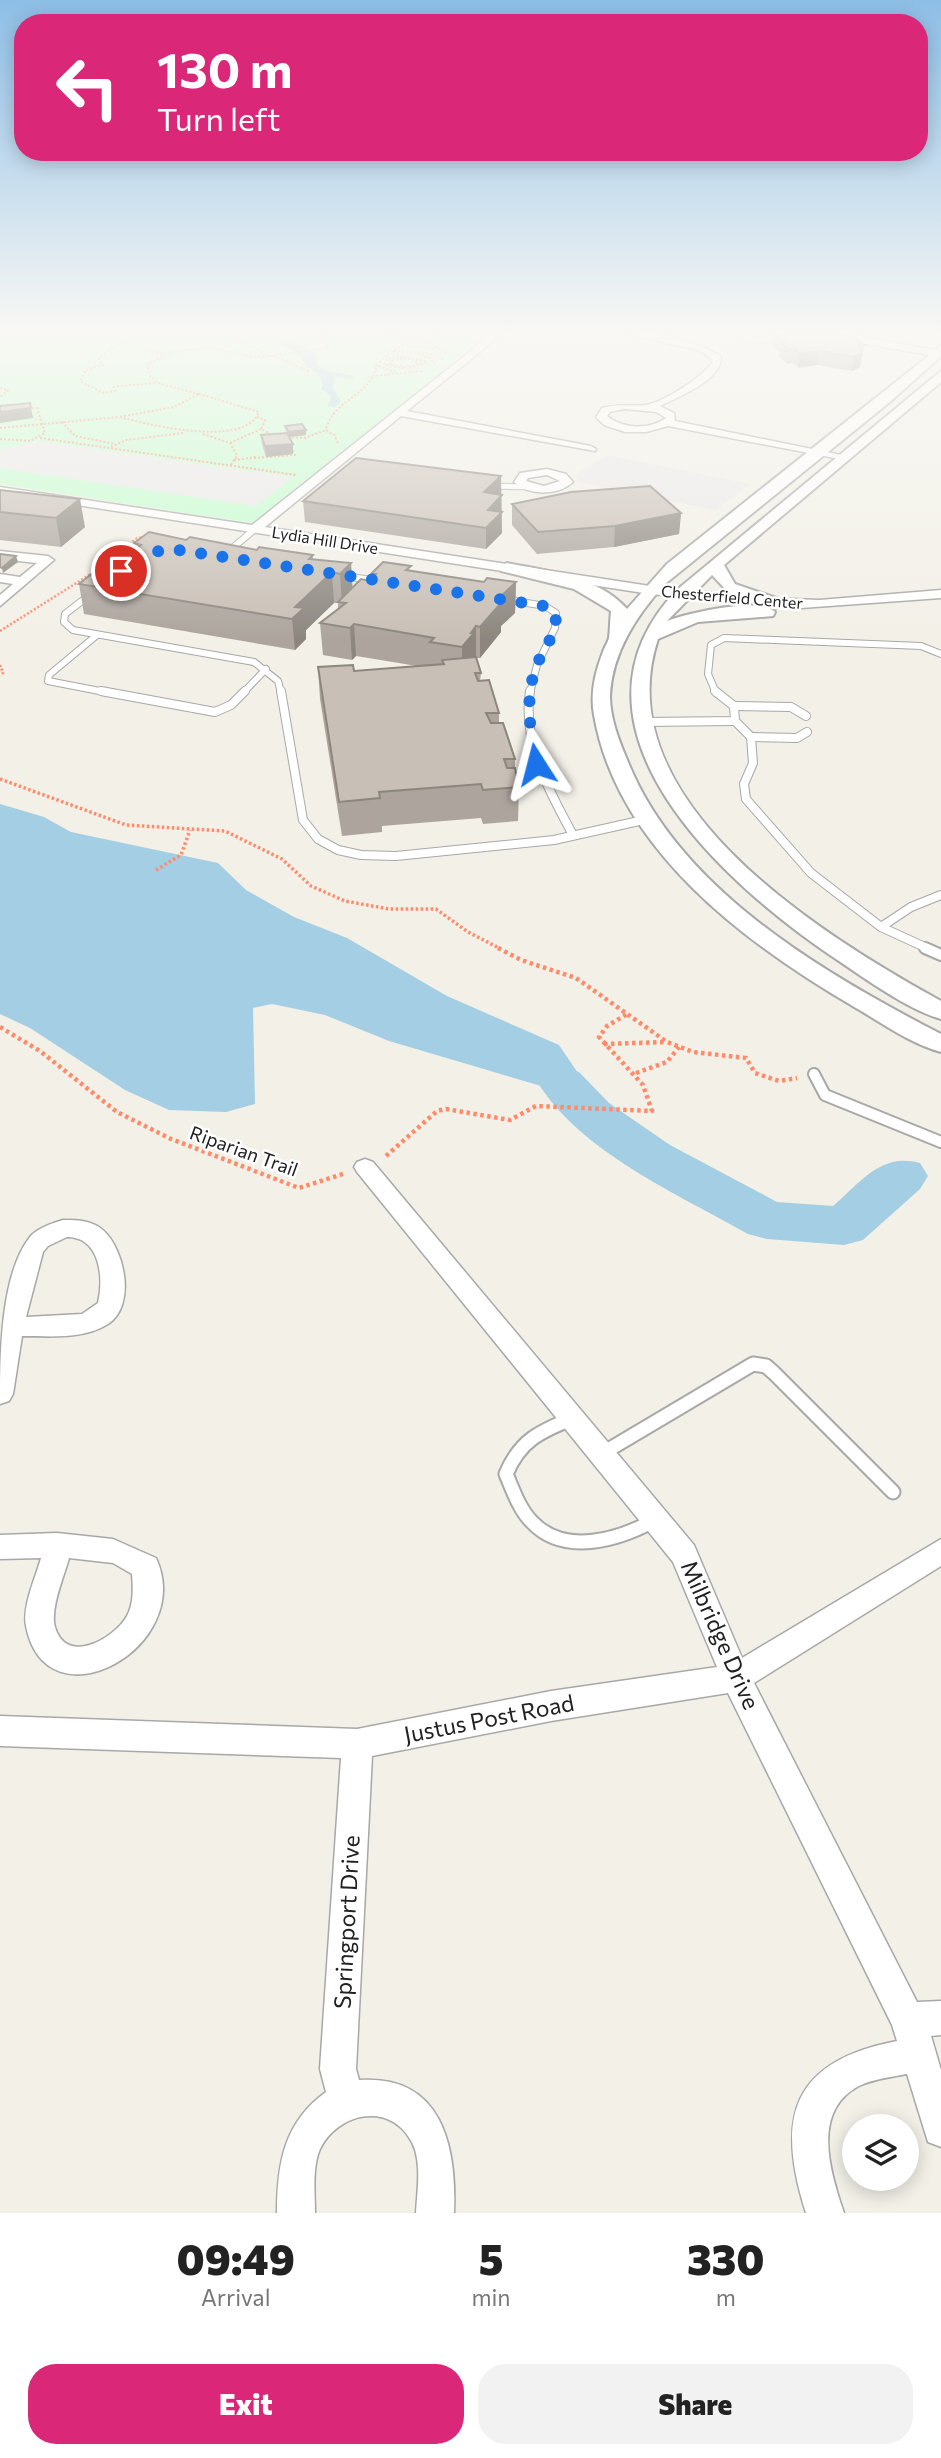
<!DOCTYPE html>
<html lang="en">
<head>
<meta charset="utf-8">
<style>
	:root { --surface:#fff; --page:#f2f2f2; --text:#222; --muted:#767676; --accent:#db2777 }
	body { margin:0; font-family:Commissioner,sans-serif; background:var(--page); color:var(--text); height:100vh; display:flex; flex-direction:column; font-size:26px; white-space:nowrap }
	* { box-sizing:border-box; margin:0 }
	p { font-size:23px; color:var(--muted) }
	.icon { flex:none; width:38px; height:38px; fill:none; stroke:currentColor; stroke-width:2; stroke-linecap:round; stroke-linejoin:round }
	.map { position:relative; height:2213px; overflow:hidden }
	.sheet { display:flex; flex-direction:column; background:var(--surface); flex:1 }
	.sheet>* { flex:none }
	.banner { position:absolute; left:14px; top:14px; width:914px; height:147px; border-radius:28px; box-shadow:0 4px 18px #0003; background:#db2777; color:#fff; overflow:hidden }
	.buttons { position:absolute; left:842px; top:2114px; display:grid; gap:14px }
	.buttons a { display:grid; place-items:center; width:77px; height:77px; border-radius:50%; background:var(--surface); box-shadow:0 4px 18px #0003; font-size:35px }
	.pin { position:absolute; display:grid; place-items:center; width:60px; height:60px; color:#fff; margin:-30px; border:4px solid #fff; border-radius:50%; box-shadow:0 2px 7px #0007 }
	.me { position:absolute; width:77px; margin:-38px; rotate:351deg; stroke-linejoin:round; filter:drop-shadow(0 0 5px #0008) }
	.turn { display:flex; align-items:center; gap:24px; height:147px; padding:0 28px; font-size:32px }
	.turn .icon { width:91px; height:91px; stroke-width:2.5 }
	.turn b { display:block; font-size:49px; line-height:60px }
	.eta { display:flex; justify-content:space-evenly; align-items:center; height:119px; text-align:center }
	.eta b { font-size:42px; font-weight:800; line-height:49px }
	.cta { display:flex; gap:14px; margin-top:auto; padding:14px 28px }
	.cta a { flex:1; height:80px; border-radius:28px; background:var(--accent); color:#fff; font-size:28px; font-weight:800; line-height:80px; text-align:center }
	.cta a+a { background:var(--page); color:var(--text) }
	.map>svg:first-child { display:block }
</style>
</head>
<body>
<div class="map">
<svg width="941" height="2213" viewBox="0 0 941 2213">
	<rect width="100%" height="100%" fill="#f2f0e7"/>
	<path fill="#c2fece" d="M0,330H494L252,523L0,484Z"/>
	<g fill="#e9e9e9">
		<path d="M38,441L292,477L256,506L0,468V450Z"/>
		<path d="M607,455L750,484L715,510L578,482L576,475Z"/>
	</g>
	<g fill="#a4cee3">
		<path d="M250,330H289L292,341L316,353L317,365L330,372L351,375L354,379L334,377L333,388L341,401L335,407L328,406L331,396L321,389L323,384L319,374L307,367L297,352Z"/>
		<path d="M0,804L44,817L71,832L218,863L246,890L294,917L347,938L447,996L559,1045L580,1076L548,1088L389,1041L325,1015L272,1004L253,1008L255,1104L226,1112L169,1110L125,1090L30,1028L0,1014Z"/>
	</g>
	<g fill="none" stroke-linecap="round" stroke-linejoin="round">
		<path fill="#a4cee3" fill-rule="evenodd" d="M562,1067L579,1072L609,1103L670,1145L777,1202L833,1206C861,1182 881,1152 920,1163L928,1176L920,1189L863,1240L844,1245L767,1239L748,1234C678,1194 582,1153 538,1083L545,1072Z"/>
		<defs>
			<g id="service-far4">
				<path d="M759,330L773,333L776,338L756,341L740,335Z"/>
				<path d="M773,333L801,330"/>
				<path d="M489,486L531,487"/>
			</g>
			<g id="service-far3">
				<path d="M224,555L255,529"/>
				<path d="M338,575L384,582"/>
				<path d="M91,594L65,614L64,622L73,630L254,662L278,681L281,693"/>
				<path d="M504,599L545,606L556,613L555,628L537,665L530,693"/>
				<path d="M97,635L49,675L48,681L110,693"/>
				<path d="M243,693L266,669"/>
				<path d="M716,693L708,674L711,645L724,638L921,646L941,654"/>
			</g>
			<g id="service-far2">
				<path d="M101,691L215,712L231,705L245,691"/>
				<path d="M281,691L303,820L318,839L338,850L361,855L396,856L554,840L648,819"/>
				<path d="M530,691C522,743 549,791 573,835"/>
				<path d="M734,706L791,707L806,716"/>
				<path d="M735,721L751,737L753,763L744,784L746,799L811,873L881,927"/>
				<path d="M644,722L735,721L734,706L715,691"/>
				<path d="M751,737L797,738L807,732"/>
				<path d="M929,949L881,927L911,907L941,895"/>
			</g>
			<g id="service-far1">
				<path d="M925,948L941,955"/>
				<path d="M814,1074L825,1095L941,1142"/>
			</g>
			<g id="service">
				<path d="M573,1418C541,1431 520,1440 506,1474C513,1490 519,1509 532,1522C565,1557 620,1539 655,1520"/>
				<path d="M603,1453L753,1364L766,1366L774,1373L893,1492"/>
			</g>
			<g id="minor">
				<path d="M497,330H507L407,411L591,446L596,449L595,451L401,416L265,527L650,586L763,598L819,600L941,590V598L801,608L650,594L0,493V487L252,525Z"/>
				<path d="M609,330C641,328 696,339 721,357C722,380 678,397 660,406L674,413L675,421L851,457L845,460L668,426L646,432H625L604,425L596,417L602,408C621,403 630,407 646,405C662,403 707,375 713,360L699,350ZM624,409L656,412L666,418C649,430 623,429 607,416L610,412Z"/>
				<path d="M827,330H840L868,338L941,351V357L866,344Z"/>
				<path d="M547,469L566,474L573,482C558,496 529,496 514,482L520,473ZM547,475L560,481L544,486L526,481L528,478Z"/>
				<path d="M0,551L48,556L54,560L0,606V595L13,584L0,582V574L20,577L37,563L0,559Z"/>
				<path d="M365,1159L373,1162L694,1545L742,1658L941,1539V1566L754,1683L917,2002L941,2001V2035L931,2036L941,2070V2147L928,2142L907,2074C891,2077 873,2079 859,2086C811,2111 830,2172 844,2213H806C775,2117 792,2061 897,2041L892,2025L728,1693L551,1721L372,1756L356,2069L359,2080C442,2074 457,2146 454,2213H416C417,2191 423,2159 410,2139C388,2102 338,2113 320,2149C312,2167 315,2194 315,2213H277C277,2164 284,2122 326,2092L320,2069L341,1758L0,1746V1716L357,1729L551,1691L717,1667L673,1562L357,1172L354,1167L357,1162Z"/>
				<path d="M63,1220C78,1220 92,1220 104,1231C125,1251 136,1306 108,1324C83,1340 49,1336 22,1336L13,1394L9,1401L0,1404C0,1357 0,1275 30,1237C37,1228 53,1223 63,1220ZM67,1237C100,1237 104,1277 98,1303L82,1314L26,1317L43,1252L48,1246Z"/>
				<path d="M57,1533L113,1539L156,1558C197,1647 46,1730 26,1626C22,1606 36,1577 41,1558L0,1559V1535ZM69,1558L113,1563L132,1574C133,1588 134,1603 127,1616C114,1639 66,1666 55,1627C50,1608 64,1577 69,1558Z"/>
			</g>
			<g id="tertiary">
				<path d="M941,346V356L891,401L665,584C637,615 612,652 610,696C610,718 619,741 628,762C679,889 824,974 941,1034V1052C911,1044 882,1023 856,1008C746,944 617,849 594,715C590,694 595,672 603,652C604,648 608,642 609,638C610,630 610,620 611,611L574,589L501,571L499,568L507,563C548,571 598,576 627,609L667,564Z"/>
				<path d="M941,371V382L922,398L724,565L735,584L779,599V607L773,608L731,595L712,575L667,621C687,613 761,596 775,612L773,616L698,622L658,639C604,801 824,937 941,1001V1019C909,1010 867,980 839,961C727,887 545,726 678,589Z"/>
			</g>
		</defs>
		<use href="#service-far4" stroke="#a8a8a8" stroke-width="7"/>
		<use href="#service-far3" stroke="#a8a8a8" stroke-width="8"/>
		<use href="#service-far2" stroke="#a8a8a8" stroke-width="10"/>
		<use href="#service-far1" stroke="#a8a8a8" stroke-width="14"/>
		<use href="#service" stroke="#a8a8a8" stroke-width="17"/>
		<use href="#minor" stroke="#a8a8a8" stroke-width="3"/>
		<use href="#tertiary" stroke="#a8a8a8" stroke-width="4"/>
		<g stroke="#ff8b6b" stroke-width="2" stroke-dasharray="2 2" stroke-linecap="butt">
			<path d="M148,330C134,342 110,345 99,359L103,365L86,370L80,381L103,393L115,391L114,387L119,386L157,383"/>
			<path d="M177,330L233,336L269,356L329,348L318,330"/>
			<path d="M217,330H230"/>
			<path d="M370,330L386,336L415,337"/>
			<path d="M403,330L450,354"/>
			<path d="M321,338L334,330"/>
			<path d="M409,346L435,349"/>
			<path d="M145,349L161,354"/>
			<path d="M394,351L427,353L443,359"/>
			<path d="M417,354L430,358L435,364"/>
			<path d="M400,356L427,362L406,369L384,364L387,359Z"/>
			<path d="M408,358L420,364L407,367L390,364L394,360Z"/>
			<path d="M375,365L395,372"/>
			<path d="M422,371L373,376C384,341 426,340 456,330"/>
			<path d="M0,388L8,390L0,397"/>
			<path d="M199,394L259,412C244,449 147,424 119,417L174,407Z"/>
			<path d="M199,394L158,383L149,375L148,364L172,352L209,347L252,357L274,356L310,372"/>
			<path d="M257,417L265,420L261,429L275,436"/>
			<path d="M62,422L75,436L115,444"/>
			<path d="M0,428L119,417"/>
			<path d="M203,434L230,443L237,456L230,466"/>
			<path d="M284,437L304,438L326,430"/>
			<path d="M40,438L296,475"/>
			<path d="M0,439L30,441L45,433L37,408L28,409"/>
			<path d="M230,443L261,429"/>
			<path d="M338,443L334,435L326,430C331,404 361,398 373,376"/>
			<path d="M111,447L126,440L184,433"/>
			<path d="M254,458L295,455L291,448"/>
			<path d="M234,460L256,457"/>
		</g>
		<g stroke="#ff8b6b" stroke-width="2.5" stroke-dasharray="2 2" stroke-linecap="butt">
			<path d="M0,631L105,565L137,538L148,536"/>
			<path d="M0,665L3,673L0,675"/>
		</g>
		<g stroke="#ff8b6b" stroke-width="3.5" stroke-dasharray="2.5 2.5" stroke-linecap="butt">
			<path d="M0,779L126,825L225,831L282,859L311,886L345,901L389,909H436L468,932L501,949"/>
			<path d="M156,870L181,855L190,830"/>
		</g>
		<g stroke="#ff8b6b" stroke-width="4.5" stroke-dasharray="3.5 3.5" stroke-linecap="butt">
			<path d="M498,948L521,960L576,978L667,1042L693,1052L746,1058L755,1073L779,1081L797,1078"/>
			<path d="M0,1027L40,1051L117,1112L171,1139L299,1188L346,1173"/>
			<path d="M604,1044L667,1042"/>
			<path d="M636,1073L667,1062L679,1047"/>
			<path d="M386,1156L437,1111L446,1109L510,1120L536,1106L652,1111L643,1085L599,1037L607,1026L629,1013"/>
		</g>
		<use href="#service-far4" stroke="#fff" stroke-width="5"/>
		<use href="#service-far3" stroke="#fff" stroke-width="6"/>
		<use href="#service-far2" stroke="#fff" stroke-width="8"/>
		<use href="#service-far1" stroke="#fff" stroke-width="10"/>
		<use href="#service" stroke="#fff" stroke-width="13"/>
		<use href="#minor" fill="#fff" fill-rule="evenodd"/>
		<use href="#tertiary" fill="#fff" fill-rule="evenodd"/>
	</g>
	<g fill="#aca49d">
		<path d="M773,333L864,345L860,367L852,371L817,365L798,368L793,363L787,364L779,356V352L772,346Z"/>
		<path d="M285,426L306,435L289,437L293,454L266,457L262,445L261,435L286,433Z"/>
		<path d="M0,490L85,527L61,547L0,540Z"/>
		<path d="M501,495L502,533L486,549L305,522L303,501Z"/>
		<path d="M512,504L681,513L679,534L614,547L537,554L512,525Z"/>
		<path d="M186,540L257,550L313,555V559L351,563L352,588L370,581L372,579L371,574L411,571L484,582H516L515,613L501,626V632L480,658H476L481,673L480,681L499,713V723L515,759V768L519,787L518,821L483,824L481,818L382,826V832L342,836L320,699L318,667L354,671L417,666L356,656L352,660L323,655L320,623L338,609V603H334L306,630V639L295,650L84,614L79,584L102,574L135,549L134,543Z"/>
	</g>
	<g fill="#8c867f">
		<path d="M819,351L817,365L798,368L800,354Z"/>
		<path d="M862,353L860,367L852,371L854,357Z"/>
		<path d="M31,408L33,418L0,423V412Z"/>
		<path d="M306,430V435L289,437V432Z"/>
		<path d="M293,444V454L266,457L265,446Z"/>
		<path d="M501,476L502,533L486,549V528L484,492Z"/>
		<path d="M80,499L85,527L61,547L56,518Z"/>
		<path d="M681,513L679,534L614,547L615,526Z"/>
		<path d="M16,556L18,562L3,573L2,568Z"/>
		<path d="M351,563L353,593L342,604L340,574Z"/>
		<path d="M332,572L334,603L306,630V639L295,650L292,619L295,607Z"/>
		<path d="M516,582L515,613L501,626V632L480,658V627L496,601Z"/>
		<path d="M354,624L356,656L352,660L350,628Z"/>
		<path d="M476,626V658L462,679V647L471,633Z"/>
	</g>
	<g fill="#c8bfb6" stroke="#8c867f" stroke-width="2">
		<path d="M811,330L832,331L855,338L864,345H860L862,353L854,357L819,351L800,354L795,349L789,350L780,342H786L773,333Z"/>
		<path d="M30,403L31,408L0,412V406Z"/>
		<path d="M302,424L306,430L289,432L285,426Z"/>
		<path d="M287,433L293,444L265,446L261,435Z"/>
		<path d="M356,458L501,476L484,492L502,495L488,510L502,512L486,528L303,501Z"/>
		<path d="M650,486L681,513L615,526L538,532L512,504L571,492Z"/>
		<path d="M0,490L80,499L56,518L0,512Z"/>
		<path d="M149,532L186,540L190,537L257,550L259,547L313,555L309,559L351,563L340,574L332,572L295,607L304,608L292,619L79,584L94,572L102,574L141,545L134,543Z"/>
		<path d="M0,554L16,556L2,568L0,567Z"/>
		<path d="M383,562L411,566L406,570L484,582L487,578L516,582L496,601L502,602L480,627L476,626L471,633H474L462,647L430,642L434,638L354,624L350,628L320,623L346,603L338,602L361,579L370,581L376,574H371Z"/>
		<path d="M476,657L481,673H475L478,681L489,680L499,713H486L491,723H503L515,759H504L507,768H515L519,787L483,790L481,784L379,792L380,798L339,802L318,667L353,665L354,671L444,664L442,660Z"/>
	</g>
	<linearGradient id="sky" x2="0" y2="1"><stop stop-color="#8dbee6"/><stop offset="0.52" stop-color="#f9f8f4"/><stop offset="1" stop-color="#f9f8f4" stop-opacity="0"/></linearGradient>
	<rect width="941" height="640" fill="url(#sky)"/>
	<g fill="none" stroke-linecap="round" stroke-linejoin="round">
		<path stroke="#1a73e8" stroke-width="12" stroke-dasharray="0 21.6" d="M121,571L148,552L178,550L545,606L555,613C560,633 539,653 534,673C525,704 531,732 536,764"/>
	</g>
	<g text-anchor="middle" stroke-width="5" stroke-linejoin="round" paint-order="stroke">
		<g font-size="16" fill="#212121" stroke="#fff">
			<text transform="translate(325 540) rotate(9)" y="6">Lydia Hill Drive</text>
			<text transform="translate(732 597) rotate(5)" y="6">Chesterfield Center</text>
		</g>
		<g font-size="19" fill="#212121" stroke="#fff">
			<text transform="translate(244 1151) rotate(20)" y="7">Riparian Trail</text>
		</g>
		<g font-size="23" fill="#212121" stroke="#fff">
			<text transform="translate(720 1635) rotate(66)" y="8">Milbridge Drive</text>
			<text transform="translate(489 1719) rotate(-11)" y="8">Justus Post Road</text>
			<text transform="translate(347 1922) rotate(-87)" y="8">Springport Drive</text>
		</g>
	</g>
</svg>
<div class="buttons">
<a><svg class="icon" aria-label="layers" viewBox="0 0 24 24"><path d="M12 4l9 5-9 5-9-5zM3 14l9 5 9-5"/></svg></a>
</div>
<div class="pin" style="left:121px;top:571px;background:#d93025"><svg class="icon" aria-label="arrive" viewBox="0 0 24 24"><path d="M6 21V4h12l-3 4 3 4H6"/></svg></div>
<svg class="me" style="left:536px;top:764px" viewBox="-20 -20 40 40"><path d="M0-17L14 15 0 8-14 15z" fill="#1a73e8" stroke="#fff" stroke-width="4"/></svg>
<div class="banner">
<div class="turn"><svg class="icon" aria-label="left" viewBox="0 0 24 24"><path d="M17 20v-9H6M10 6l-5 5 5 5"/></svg><div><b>130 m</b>Turn left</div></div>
</div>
</div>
<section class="sheet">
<div class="eta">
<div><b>09:49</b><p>Arrival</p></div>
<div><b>5</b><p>min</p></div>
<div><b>330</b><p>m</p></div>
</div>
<div class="cta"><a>Exit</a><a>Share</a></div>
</section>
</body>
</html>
